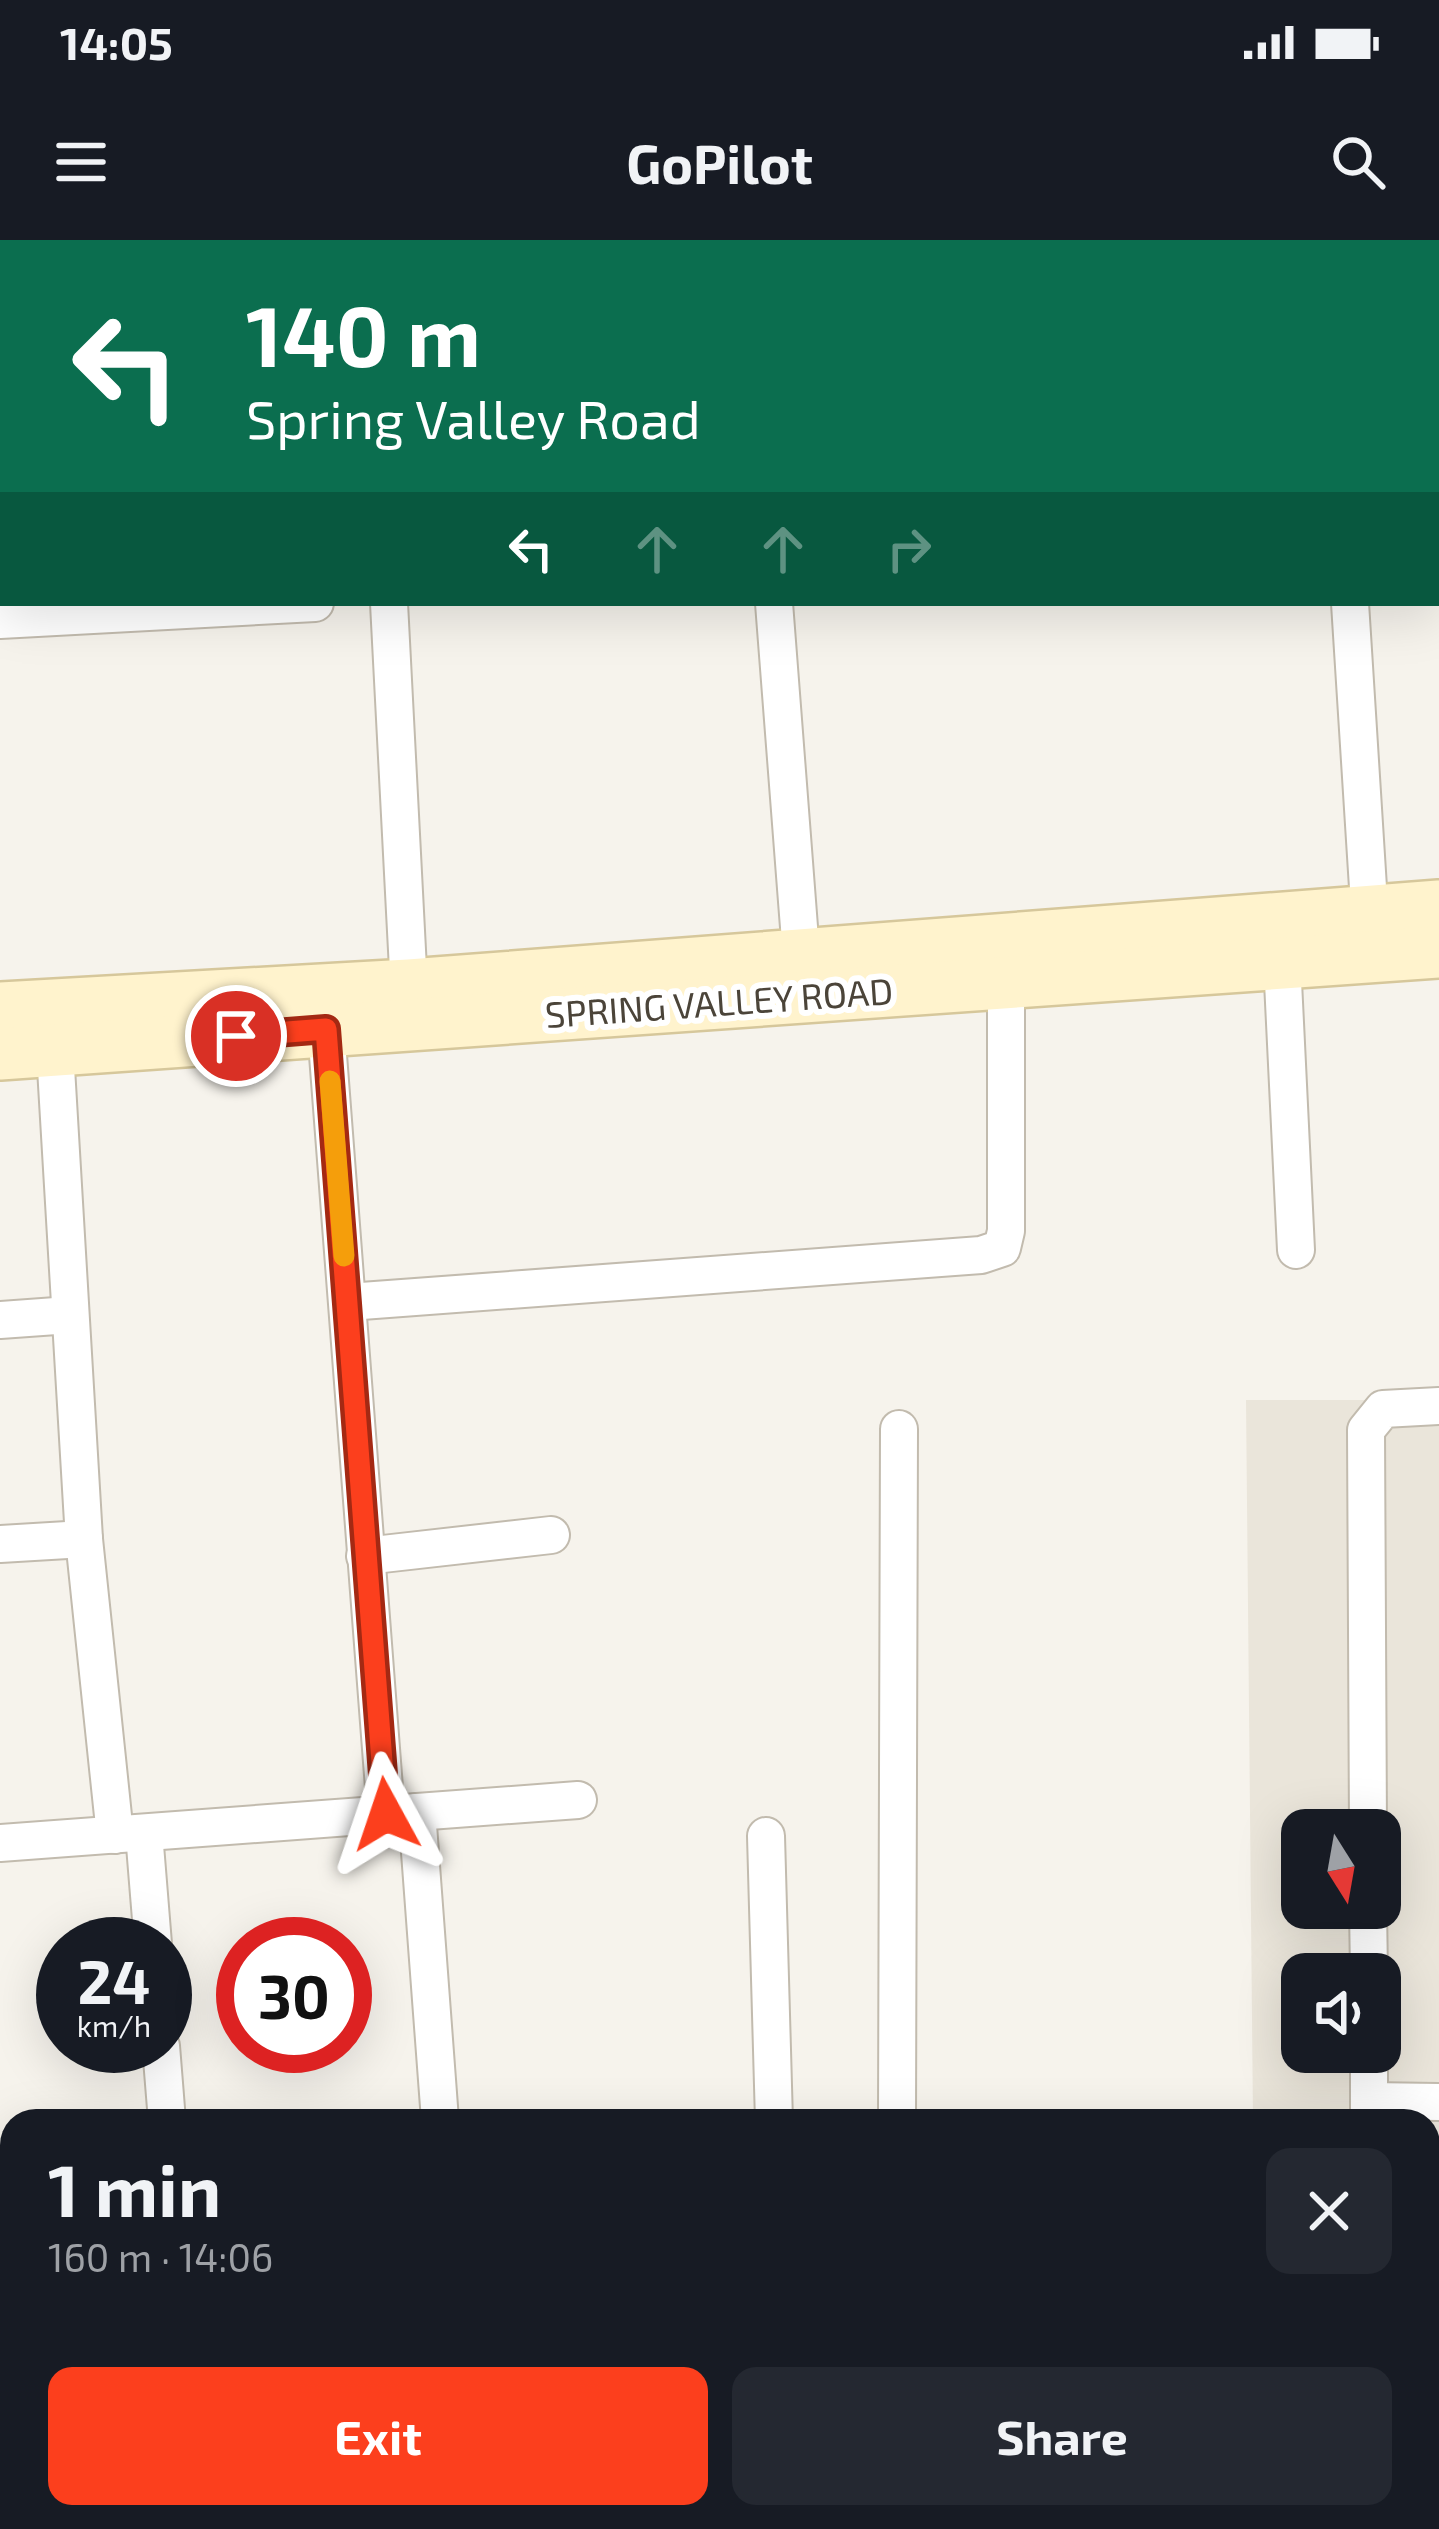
<!DOCTYPE html>
<html lang="en">
<head>
<meta charset="utf-8">
<style>
	:root { --surface:#171b24; --page:#242831; --text:#f1f3f6; --muted:#9ea1a6; --accent:#fc3f1d }
	body { margin:0; font-family:"Exo 2",sans-serif; background:var(--page); color:var(--text); height:100vh; display:flex; flex-direction:column; font-size:45px; white-space:nowrap }
	* { box-sizing:border-box; margin:0 }
	p { font-size:39px; color:var(--muted) }
	.icon { flex:none; width:66px; height:66px; fill:none; stroke:currentColor; stroke-width:2; stroke-linecap:round; stroke-linejoin:round }
	.map { position:relative; flex:1; overflow:hidden }
	.drawer { position:absolute; left:0px; top:1869px; width:1440px; height:420px; display:flex; flex-direction:column; background:var(--surface); border-radius:36px 36px 0 0; box-shadow:0 12px 48px #0002 }
	.drawer>* { flex:none }
	.hud { position:absolute; left:0px; top:0px; width:1440px; height:366px; box-shadow:0 12px 48px #0002; background:#0b6e4f; color:#fff; overflow:hidden }
	.needle { width:78px; rotate:169deg }
	.tools { position:absolute; left:1281px; top:1569px; display:grid; gap:24px }
	.tools a { display:grid; place-items:center; width:120px; height:120px; border-radius:24px; background:var(--surface); box-shadow:0 12px 48px #0002; font-size:60px }
	.speed { position:absolute; left:36px; top:1677px; display:flex; gap:24px; font-size:60px; font-weight:700; text-align:center }
	.speed>* { display:grid; place-content:center; width:156px; height:156px; border-radius:50%; background:var(--surface); box-shadow:0 12px 48px #0002; line-height:1 }
	.speed small { font-size:30px; font-weight:400 }
	.speed .limit { border:18px solid #d22; background:#fff; color:#111 }
	.pin { position:absolute; display:grid; place-items:center; width:102px; height:102px; color:#fff; margin:-51px; border:6px solid #fff; border-radius:50%; box-shadow:0 3px 12px #0007 }
	.me { position:absolute; width:132px; margin:-66px; rotate:355deg; stroke-linejoin:round; filter:drop-shadow(0 0 9px #0008) }
	.turn { display:flex; align-items:center; gap:42px; height:252px; padding:0 48px; font-size:54px }
	.turn .icon { width:156px; height:156px; stroke-width:2.5 }
	.turn b { display:block; font-size:84px; line-height:102px }
	.lanes { display:flex; align-items:center; height:114px; padding:0 48px; background:#0003; justify-content:center; gap:60px; direction:ltr }
	.lanes .off { opacity:.35 }
	.round { display:grid; place-items:center; flex:none; width:126px; height:126px; border-radius:24px; background:var(--page) }
	.head { display:flex; align-items:center; justify-content:space-between; height:204px; padding:0 48px }
	h1 { font-size:72px; font-weight:700; line-height:90px }
	.cta { display:flex; gap:24px; margin-top:auto; padding:24px 48px }
	.cta a { flex:1; height:138px; border-radius:24px; background:var(--accent); color:#fff; font-size:48px; font-weight:700; line-height:138px; text-align:center }
	.cta a+a { background:var(--page); color:var(--text) }
	.status { display:flex; justify-content:space-between; align-items:center; height:84px; padding:0 60px; background:var(--surface); direction:ltr }
	.status svg { height:33px; fill:currentColor }
	header { display:flex; justify-content:space-between; align-items:center; height:156px; padding:0 48px; background:var(--surface); font-size:54px; font-weight:700 }
	.map>svg:first-child { display:block }
</style>
</head>
<body>
<div class="status"><b>14:05</b><svg viewBox="0 0 49 12"><path d="M0 12V9h3v3zM5 12V6h3v6zM10 12V3h3v9zM15 12V0h3v12zM26 1h20v11H26zM47 4h2v5h-2z"/></svg></div>
<header><svg class="icon" aria-label="menu" viewBox="0 0 24 24"><path d="M4 6h16M4 12h16M4 18h16"/></svg>GoPilot<svg class="icon" aria-label="search" viewBox="0 0 24 24"><circle cx="10" cy="10" r="6"/><path d="M15 15l6 6"/></svg></header>
<div class="map">
<svg width="1439" height="2289" viewBox="0 0 1439 2289">
	<rect width="100%" height="100%" fill="#f6f3ec"/>
	<path fill="#eae5da" fill-rule="evenodd" d="M1246,1160H1439V2289H1257V2277H1428V1881H1253ZM1302,1590H1380V1668H1302ZM1302,1734H1380V1812H1302Z"/>
	<g fill="#d8cfc1">
		<path d="M0,2256H12V2277H33L32,2289H0Z"/>
		<path d="M1439,2257V2289H1434V2283L1412,2286L1410,2277H1428V2259Z"/>
		<path d="M1283,2277H1351L1352,2282L1331,2283V2289H1284Z"/>
	</g>
	<g fill="none" stroke-linecap="round" stroke-linejoin="round">
		<defs>
			<g id="street">
				<path d="M377,0L378,3"/>
				<path d="M749,0V3"/>
				<path d="M1327,0V3"/>
				<path d="M568,3L605,0"/>
				<path d="M0,133L3,168"/>
				<path d="M389,363L410,768"/>
				<path d="M774,363L801,713"/>
				<path d="M1350,363L1371,695"/>
				<path d="M0,380L315,363"/>
				<path d="M1282,721L1296,1010"/>
				<path d="M326,789L386,1574"/>
				<path d="M55,811L84,1299L115,1595"/>
				<path d="M348,1062L981,1015L1002,1008L1006,991V741"/>
				<path d="M0,1080L70,1075"/>
				<path d="M0,1304L84,1299"/>
				<path d="M365,1316L551,1295"/>
				<path d="M417,1572L440,1880"/>
				<path d="M1368,1590L1366,1190L1383,1169L1439,1166"/>
				<path d="M144,1593L153,1704"/>
				<path d="M766,1596L774,1881"/>
				<path d="M0,1603L578,1560"/>
				<path d="M1368,1668L1369,1734"/>
				<path d="M161,1806L167,1881"/>
				<path d="M1369,1812V1881"/>
				<path d="M1369,1861L1439,1862"/>
				<path d="M897,1881L899,1189"/>
				<path d="M1428,2226H1439"/>
				<path d="M903,2277V2289"/>
				<path d="M1371,2277V2289"/>
				<path d="M773,2289V2277"/>
				<path d="M1146,2289V2277"/>
			</g>
			<g id="secondary">
				<path d="M0,768L409,745L1439,666"/>
				<path d="M0,814L1439,712"/>
			</g>
		</defs>
		<use href="#street" stroke="#c2bbae" stroke-width="40"/>
		<use href="#secondary" stroke="#d6c79b" stroke-width="56"/>
		<use href="#street" stroke="#fff" stroke-width="36"/>
		<use href="#secondary" stroke="#fff3cd" stroke-width="51"/>
	</g>
	<g fill="none" stroke-linecap="round" stroke-linejoin="round">
		<defs>
			<path id="route" d="M236,796L326,789L386,1574"/>
		</defs>
		<use href="#route" stroke="#a42913" stroke-width="30"/>
		<use href="#route" stroke="#fc3f1d" stroke-width="21"/>
		<path stroke="#f59e0b" stroke-width="21" d="M330,841L344,1016"/>
	</g>
	<g text-anchor="middle" stroke-width="12" stroke-linejoin="round" paint-order="stroke">
		<g font-size="36" fill="#4b4439" stroke="#fff">
			<text transform="translate(719 763) rotate(-4)" y="13">SPRING VALLEY ROAD</text>
		</g>
	</g>
</svg>
<div class="tools">
<a><svg class="needle" viewBox="-14 -14 28 28"><path d="M0-13l5 13h-10z" fill="#e53935"/><path d="M0 13l5-13h-10z" fill="#9ea1a6"/></svg></a>
<a><svg class="icon" aria-label="sound" viewBox="0 0 24 24"><path d="M4 9h4l5-4v14l-5-4H4zM17 9q2 3 0 6"/></svg></a>
</div>
<div class="speed"><div>24<small>km/h</small></div><div class="limit">30</div></div>
<div class="pin" style="left:236px;top:796px;background:#d93025"><svg class="icon" aria-label="arrive" viewBox="0 0 24 24"><path d="M6 21V4h12l-3 4 3 4H6"/></svg></div>
<svg class="me" style="left:386px;top:1574px" viewBox="-20 -20 40 40"><path d="M0-17L14 15 0 8-14 15z" fill="#fc3f1d" stroke="#fff" stroke-width="4"/></svg>
<div class="hud">
<div class="turn"><svg class="icon" aria-label="left" viewBox="0 0 24 24"><path d="M17 20v-9H6M10 6l-5 5 5 5"/></svg><div><b>140 m</b>Spring Valley Road</div></div>
<div class="lanes"><svg class="icon" aria-label="left" viewBox="0 0 24 24"><path d="M17 20v-9H6M10 6l-5 5 5 5"/></svg><svg class="icon off" aria-label="ahead" viewBox="0 0 24 24"><path d="M12 20V5M6 11l6-6 6 6"/></svg><svg class="icon off" aria-label="ahead" viewBox="0 0 24 24"><path d="M12 20V5M6 11l6-6 6 6"/></svg><svg class="icon off" aria-label="right" viewBox="0 0 24 24"><path d="M7 20v-9h11M14 6l5 5-5 5"/></svg></div>
</div>
<section class="drawer">
<div class="head"><div><h1>1 min</h1><p>160 m · 14:06</p></div><a class="round"><svg class="icon" aria-label="close" viewBox="0 0 24 24"><path d="M6 6l12 12M18 6L6 18"/></svg></a></div>
<div class="cta"><a>Exit</a><a>Share</a></div>
</section>
</div>
</body>
</html>
